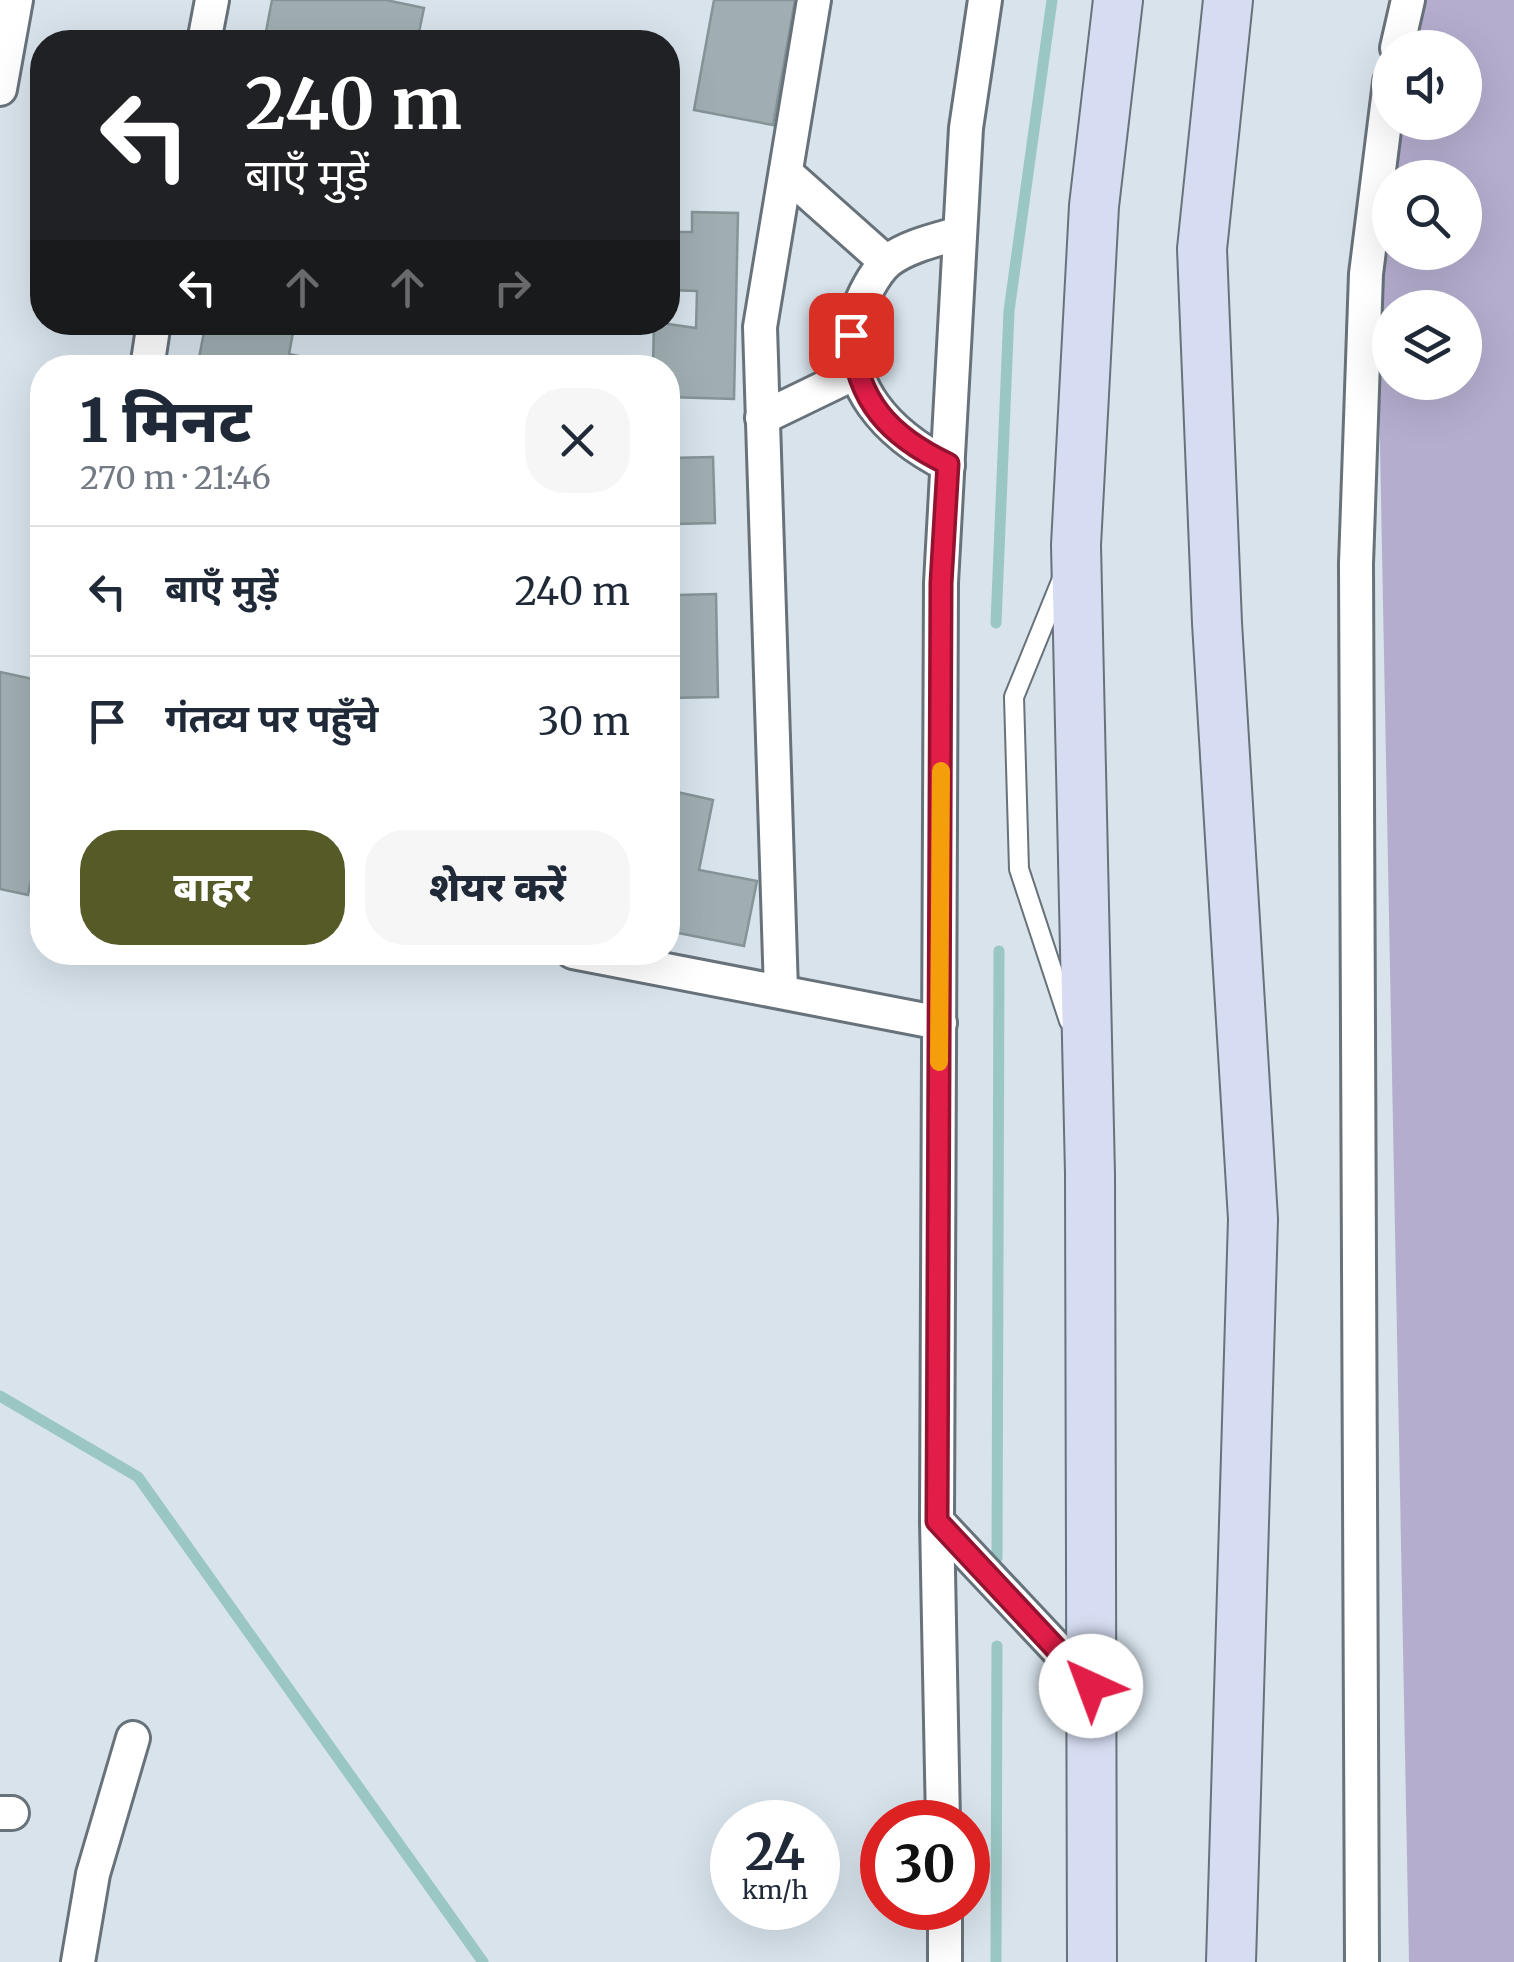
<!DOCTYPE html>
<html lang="hi">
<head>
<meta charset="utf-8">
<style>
	:root { --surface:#fff; --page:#f6f6f7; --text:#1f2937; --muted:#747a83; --line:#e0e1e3; --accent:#565a27 }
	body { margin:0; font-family:Merriweather,"Noto Sans Devanagari",serif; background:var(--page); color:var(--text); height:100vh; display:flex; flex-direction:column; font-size:38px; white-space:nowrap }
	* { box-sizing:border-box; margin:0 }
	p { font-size:32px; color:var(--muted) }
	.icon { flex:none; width:55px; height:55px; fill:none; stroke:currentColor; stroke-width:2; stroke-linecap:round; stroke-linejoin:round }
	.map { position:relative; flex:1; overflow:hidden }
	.details { position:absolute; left:30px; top:355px; width:650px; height:610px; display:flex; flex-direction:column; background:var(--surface); border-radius:40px; box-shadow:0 10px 40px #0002 }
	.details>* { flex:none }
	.banner { position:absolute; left:30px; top:30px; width:650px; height:305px; border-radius:40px; box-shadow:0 10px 40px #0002; background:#202124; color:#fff; overflow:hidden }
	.buttons { position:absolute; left:1372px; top:30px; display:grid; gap:20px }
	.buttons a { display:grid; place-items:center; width:110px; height:110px; border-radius:50%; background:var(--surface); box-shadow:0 10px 40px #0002; font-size:50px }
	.speed { position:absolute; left:710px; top:1800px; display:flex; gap:20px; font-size:50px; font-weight:700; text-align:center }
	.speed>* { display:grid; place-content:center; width:130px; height:130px; border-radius:50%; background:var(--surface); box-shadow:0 10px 40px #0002; line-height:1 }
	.speed small { font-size:25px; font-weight:400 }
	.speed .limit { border:15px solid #d22; background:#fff; color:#111 }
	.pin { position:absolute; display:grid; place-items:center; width:85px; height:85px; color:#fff; margin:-42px; border-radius:20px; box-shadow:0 5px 15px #0006 }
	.me { position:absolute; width:110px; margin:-55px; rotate:317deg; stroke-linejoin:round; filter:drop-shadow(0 0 8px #0008) }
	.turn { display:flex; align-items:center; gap:35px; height:210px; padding:0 50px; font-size:45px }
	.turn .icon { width:130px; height:130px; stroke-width:2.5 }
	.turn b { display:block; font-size:70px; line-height:85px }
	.lanes { display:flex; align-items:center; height:95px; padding:0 50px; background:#0003; justify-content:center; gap:50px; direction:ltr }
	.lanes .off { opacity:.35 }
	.round { display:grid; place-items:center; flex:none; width:105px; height:105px; border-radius:40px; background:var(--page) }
	.head { display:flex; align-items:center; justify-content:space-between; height:170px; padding:0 50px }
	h1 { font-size:60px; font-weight:800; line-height:75px }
	.primary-button { display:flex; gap:20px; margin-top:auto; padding:20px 50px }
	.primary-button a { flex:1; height:115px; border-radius:40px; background:var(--accent); color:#fff; font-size:40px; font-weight:800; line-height:115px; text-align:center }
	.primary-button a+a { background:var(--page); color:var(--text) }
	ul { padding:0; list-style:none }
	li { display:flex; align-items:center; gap:30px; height:130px; padding:0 50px; border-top:2px solid var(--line) }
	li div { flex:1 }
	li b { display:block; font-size:38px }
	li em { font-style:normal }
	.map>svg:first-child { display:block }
</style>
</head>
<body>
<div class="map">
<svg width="1514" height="1962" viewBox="0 0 1514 1962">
	<rect width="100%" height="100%" fill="#d8e3ec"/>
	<path fill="#b5adce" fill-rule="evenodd" d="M1396,0H1514V1962H1409L1374,132ZM1390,48H1465V122H1390ZM1390,178H1465V252H1390ZM1390,308H1465V382H1390Z"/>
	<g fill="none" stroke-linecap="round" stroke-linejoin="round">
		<g stroke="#9ac7c3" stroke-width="11">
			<path d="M996,623L1009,311L1052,0"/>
			<path d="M0,1396L138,1477L483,1962"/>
			<path d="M997,1558L999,951"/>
			<path d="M996,1962L997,1646"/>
		</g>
	</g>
	<g fill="#a0aeb2" stroke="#869498" stroke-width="2.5">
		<path d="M272,0H386L424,8L417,42H264Z"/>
		<path d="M714,0H795L773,125L694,110Z"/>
		<path d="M692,212L738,213L734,399L668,397V368H653L654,322L696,328L697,291L668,290V232H692Z"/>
		<path d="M206,322H295L289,354L355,368H197Z"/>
		<path d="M713,457L715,523L676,524L677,595L716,594L718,697L668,698V458Z"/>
		<path d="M0,672L42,681V822L28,895L0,889Z"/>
		<path d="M668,790L713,800L699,870L757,881L744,946L668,931Z"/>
	</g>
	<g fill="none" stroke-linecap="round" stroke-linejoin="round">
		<defs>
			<path id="lane" d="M1062,579L1014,697L1019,869L1069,1021"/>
			<g id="street">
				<path d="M985,0L966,128L941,583L937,1521L1091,1685"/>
				<path d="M204,42L212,0"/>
				<path d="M1397,48L1408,0"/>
				<path d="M0,89L16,0"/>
				<path d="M786,173L886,262"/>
				<path d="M147,368L154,322"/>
				<path d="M762,418L855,373"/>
				<path d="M948,465C890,436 837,384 857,314C862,298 874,273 888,261C908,246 936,240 960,233"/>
				<path d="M573,952L940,1023"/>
				<path d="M781,991L760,327L814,0"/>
				<path d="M937,1521L943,1822"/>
				<path d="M0,1813H12"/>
				<path d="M945,1908V1962"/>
				<path d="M78,1962L93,1874L133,1738"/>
				<path d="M1362,1962L1356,564L1366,274L1390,82"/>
			</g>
			<g id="secondary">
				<path d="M1228,0L1202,249L1217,623L1253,1219L1231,1962"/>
				<path d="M1092,1962L1090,1174L1076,545L1094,206L1118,0"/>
			</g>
		</defs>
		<use href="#lane" stroke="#68727a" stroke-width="22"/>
		<use href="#street" stroke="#68727a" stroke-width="38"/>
		<use href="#secondary" stroke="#68727a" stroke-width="52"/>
		<use href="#lane" stroke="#fff" stroke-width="18"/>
		<use href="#street" stroke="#fff" stroke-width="32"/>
		<use href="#secondary" stroke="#d6ddf2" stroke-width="48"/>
	</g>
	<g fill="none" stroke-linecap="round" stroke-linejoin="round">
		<defs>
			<path id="route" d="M851,335C857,401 889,436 948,464L941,583L937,1521L1091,1686"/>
		</defs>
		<use href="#route" stroke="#92132f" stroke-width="25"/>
		<use href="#route" stroke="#e11d48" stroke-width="18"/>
		<path stroke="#f59e0b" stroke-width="18" d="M939,1062L941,771"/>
	</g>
</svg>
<div class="buttons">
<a><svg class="icon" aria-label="sound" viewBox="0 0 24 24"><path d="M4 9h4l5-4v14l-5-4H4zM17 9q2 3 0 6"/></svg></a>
<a><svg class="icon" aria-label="search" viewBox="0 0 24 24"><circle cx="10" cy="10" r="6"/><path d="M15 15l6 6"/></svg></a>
<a><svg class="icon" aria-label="layers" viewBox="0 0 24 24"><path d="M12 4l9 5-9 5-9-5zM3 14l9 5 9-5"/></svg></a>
</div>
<div class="speed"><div>24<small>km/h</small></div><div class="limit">30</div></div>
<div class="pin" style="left:851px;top:335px;background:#d93025"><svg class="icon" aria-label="arrive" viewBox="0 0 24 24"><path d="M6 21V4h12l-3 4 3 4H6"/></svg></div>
<svg class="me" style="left:1091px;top:1686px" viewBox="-20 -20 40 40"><circle r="19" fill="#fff"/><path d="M0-13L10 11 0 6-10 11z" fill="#e11d48"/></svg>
<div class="banner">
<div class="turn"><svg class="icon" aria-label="left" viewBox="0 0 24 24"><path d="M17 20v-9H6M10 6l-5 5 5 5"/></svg><div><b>240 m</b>बाएँ मुड़ें</div></div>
<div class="lanes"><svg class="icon" aria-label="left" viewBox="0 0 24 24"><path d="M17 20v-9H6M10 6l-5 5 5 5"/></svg><svg class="icon off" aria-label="ahead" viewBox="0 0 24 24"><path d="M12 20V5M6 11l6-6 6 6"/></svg><svg class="icon off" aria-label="ahead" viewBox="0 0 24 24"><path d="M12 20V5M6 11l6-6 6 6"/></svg><svg class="icon off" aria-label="right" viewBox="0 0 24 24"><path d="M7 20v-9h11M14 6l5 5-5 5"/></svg></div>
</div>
<section class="details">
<div class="head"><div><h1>1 मिनट</h1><p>270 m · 21:46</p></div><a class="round"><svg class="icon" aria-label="close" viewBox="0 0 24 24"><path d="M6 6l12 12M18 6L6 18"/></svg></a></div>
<ul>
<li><svg class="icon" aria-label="left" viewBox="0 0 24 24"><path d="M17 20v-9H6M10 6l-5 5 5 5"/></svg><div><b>बाएँ मुड़ें</b></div><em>240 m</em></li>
<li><svg class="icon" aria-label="arrive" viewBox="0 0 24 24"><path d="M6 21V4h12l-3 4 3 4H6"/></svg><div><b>गंतव्य पर पहुँचे</b></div><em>30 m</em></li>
</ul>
<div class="primary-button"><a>बाहर</a><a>शेयर करें</a></div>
</section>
</div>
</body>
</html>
